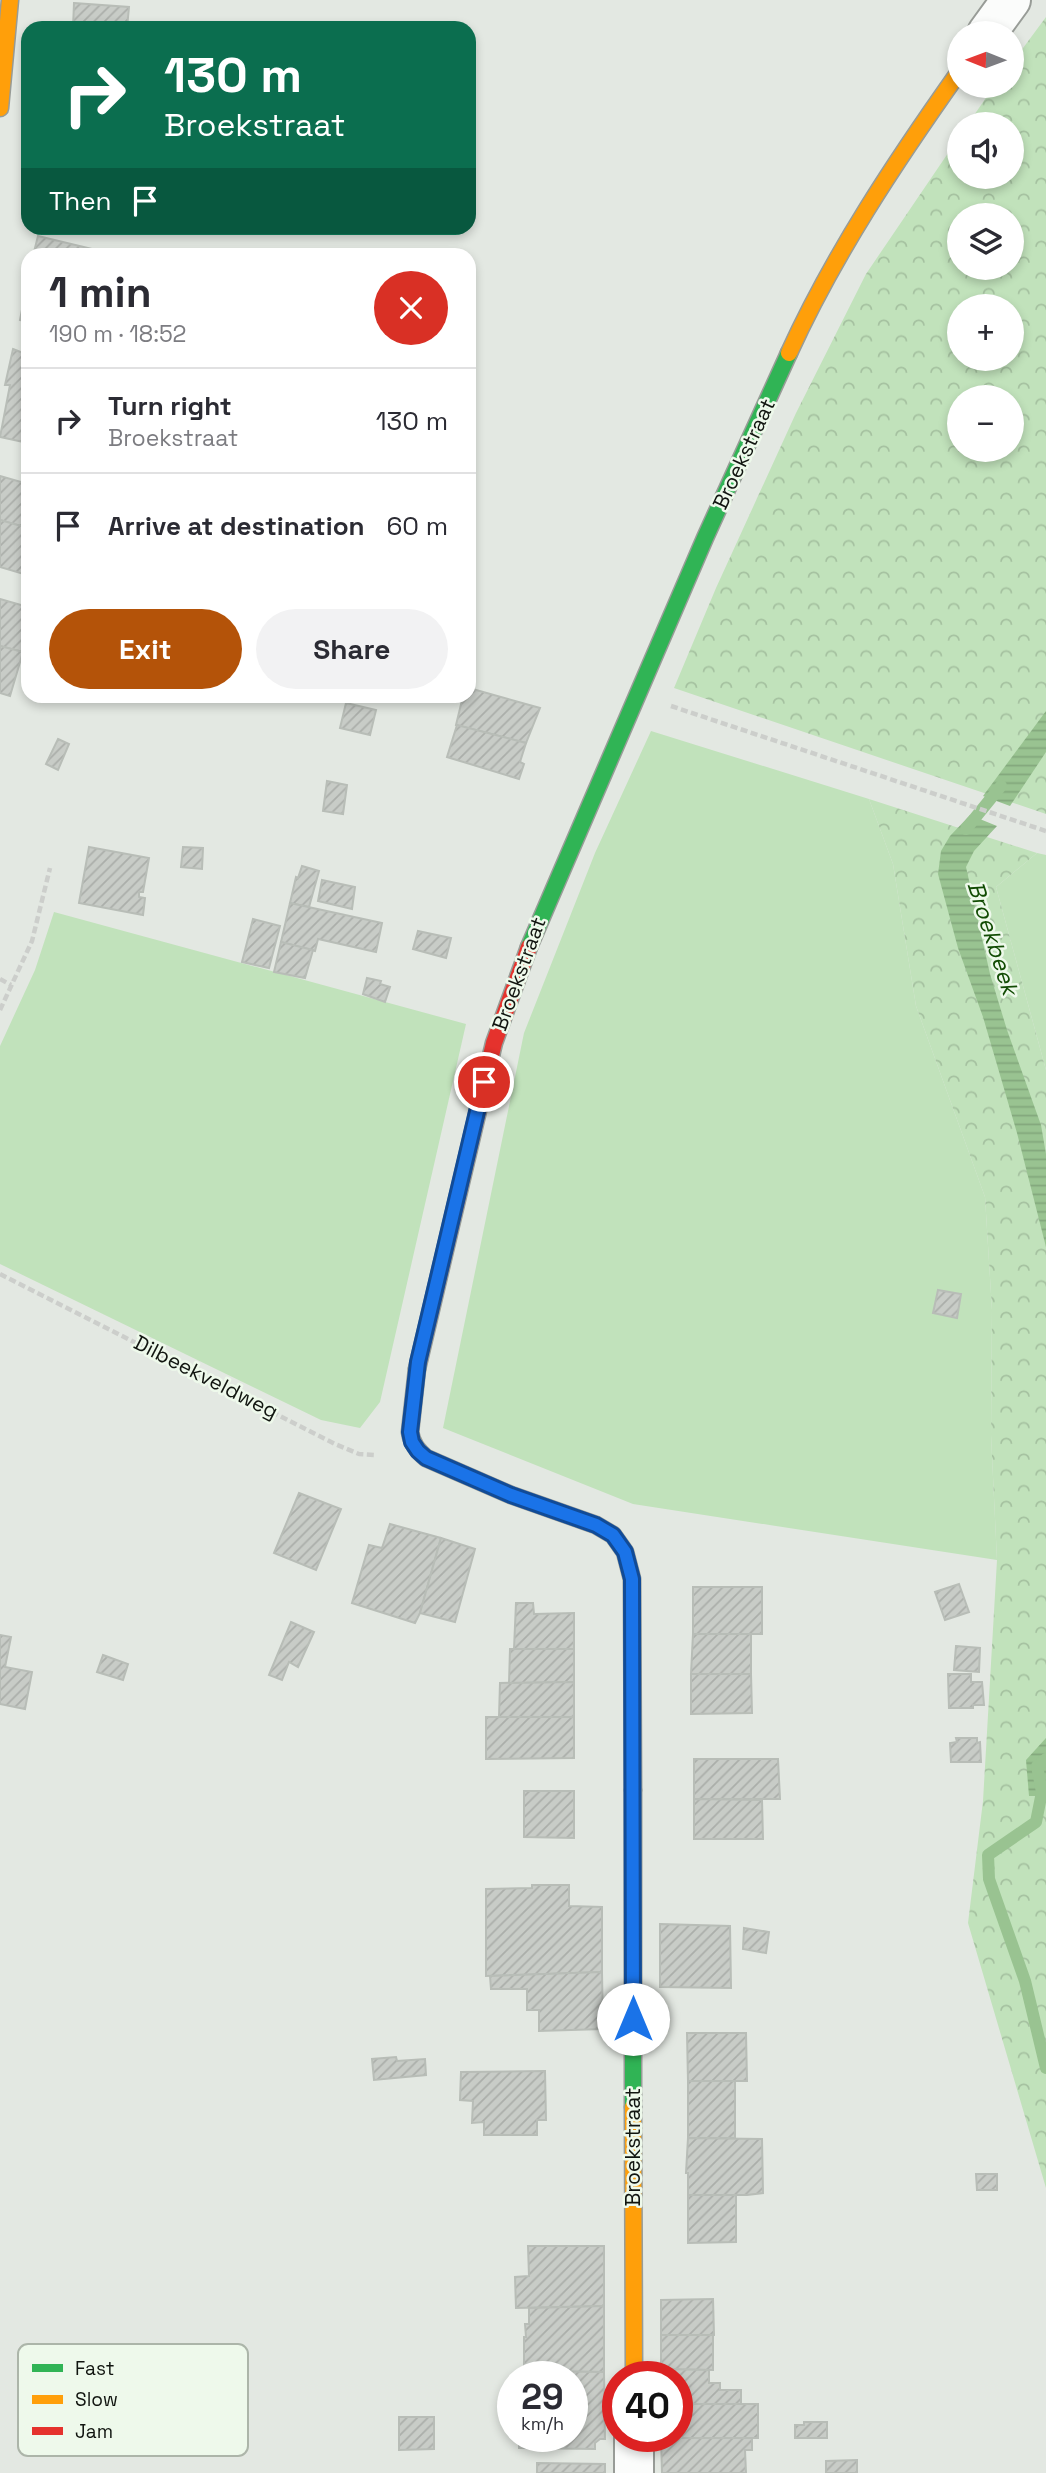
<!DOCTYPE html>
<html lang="en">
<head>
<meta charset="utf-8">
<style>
	:root { --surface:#fff; --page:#f2f2f3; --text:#2b2b33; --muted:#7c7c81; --line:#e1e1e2; --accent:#b45309 }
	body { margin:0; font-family:"Space Grotesk",sans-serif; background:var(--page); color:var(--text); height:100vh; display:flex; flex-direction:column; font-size:26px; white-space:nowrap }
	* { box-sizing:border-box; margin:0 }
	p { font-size:23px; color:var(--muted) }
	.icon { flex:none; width:38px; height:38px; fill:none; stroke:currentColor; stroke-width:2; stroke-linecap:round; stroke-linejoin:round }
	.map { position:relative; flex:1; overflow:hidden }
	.details { position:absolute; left:21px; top:248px; width:455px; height:455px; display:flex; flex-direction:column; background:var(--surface); border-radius:21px; box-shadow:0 4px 10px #0003 }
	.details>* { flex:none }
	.top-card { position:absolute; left:21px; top:21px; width:455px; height:214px; border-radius:21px; box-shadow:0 4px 10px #0003; background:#0b6e4f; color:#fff; overflow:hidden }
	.needle { width:46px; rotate:271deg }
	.controls { position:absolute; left:947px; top:21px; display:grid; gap:14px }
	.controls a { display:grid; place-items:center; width:77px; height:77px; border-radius:50%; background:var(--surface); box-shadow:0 4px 10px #0003; font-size:35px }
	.speed { position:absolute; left:497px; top:2361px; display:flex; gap:14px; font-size:35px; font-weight:700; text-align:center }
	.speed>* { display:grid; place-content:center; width:91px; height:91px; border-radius:50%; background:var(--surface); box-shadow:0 4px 10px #0003; line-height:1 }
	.speed small { font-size:18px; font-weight:400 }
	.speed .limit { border:10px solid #d22; background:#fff; color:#111 }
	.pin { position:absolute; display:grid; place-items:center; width:60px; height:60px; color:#fff; margin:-30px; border:4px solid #fff; border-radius:50%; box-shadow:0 2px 7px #0007 }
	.me { position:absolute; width:77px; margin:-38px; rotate:0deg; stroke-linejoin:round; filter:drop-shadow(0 0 5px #0008) }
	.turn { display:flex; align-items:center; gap:24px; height:147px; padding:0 28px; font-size:32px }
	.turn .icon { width:91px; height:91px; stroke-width:2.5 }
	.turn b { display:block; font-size:49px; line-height:60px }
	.then { display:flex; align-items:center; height:66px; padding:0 28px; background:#0003; gap:14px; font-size:26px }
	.round { display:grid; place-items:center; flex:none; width:74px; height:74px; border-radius:37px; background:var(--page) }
	.summary { display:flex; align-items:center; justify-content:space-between; height:119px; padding:0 28px }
	h1 { font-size:42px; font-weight:700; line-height:52px }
	.primary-button { display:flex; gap:14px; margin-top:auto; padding:14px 28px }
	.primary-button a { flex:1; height:80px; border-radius:42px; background:var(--accent); color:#fff; font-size:28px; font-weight:700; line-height:80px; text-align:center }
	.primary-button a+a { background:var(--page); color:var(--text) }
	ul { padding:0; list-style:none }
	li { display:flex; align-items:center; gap:21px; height:105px; padding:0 28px; border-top:2px solid var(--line) }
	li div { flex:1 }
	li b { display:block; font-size:26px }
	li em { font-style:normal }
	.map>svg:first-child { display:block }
</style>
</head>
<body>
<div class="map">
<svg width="1046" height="2473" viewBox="0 0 1046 2473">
	<defs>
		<pattern id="forest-crowns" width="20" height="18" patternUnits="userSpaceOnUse" patternTransform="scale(1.75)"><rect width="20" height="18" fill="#c1e2bb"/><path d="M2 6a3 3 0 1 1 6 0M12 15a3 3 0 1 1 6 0" fill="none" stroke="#a5c1a0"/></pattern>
		<pattern id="water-rules" width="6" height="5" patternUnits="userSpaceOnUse" patternTransform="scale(1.75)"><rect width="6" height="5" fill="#99c391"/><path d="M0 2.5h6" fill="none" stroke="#83a77c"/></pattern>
		<pattern id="building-hatch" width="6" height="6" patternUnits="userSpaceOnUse" patternTransform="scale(1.75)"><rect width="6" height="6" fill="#c8ccc7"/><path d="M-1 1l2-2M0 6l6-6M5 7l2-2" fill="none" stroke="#abaeaa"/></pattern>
	</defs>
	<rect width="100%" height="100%" fill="#e3e8e2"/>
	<g fill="#c1e2bb">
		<path d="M651,731L869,799L893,864L916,1006L985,1197L992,1310L991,1435L997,1560L633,1504L443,1428L524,1033L595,853Z"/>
		<path d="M1037,853L1046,855V1070L996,887Z"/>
		<path d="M54,912L466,1024L380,1402L360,1428L321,1420L0,1264V1046L35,970Z"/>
	</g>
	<g fill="url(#forest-crowns)" fill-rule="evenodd">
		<path d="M1046,17V814L674,688L716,588L796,413L866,274L959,137V177H1012V124H968L994,86H1012V63ZM959,215H1012V268H959ZM959,306H1012V359H959ZM959,397H1012V450H959Z"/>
		<path d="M869,799L1037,853L996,887L1046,1070V2188L968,1923L983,1801L997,1560L991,1435L992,1310L985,1197L916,1006L893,864Z"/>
	</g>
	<g fill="url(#water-rules)">
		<path d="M1046,711V752L1010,806L983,796Z"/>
		<path d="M970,815L997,826L974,851L966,867L990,974L1007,1030L1041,1125L1046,1154V1247L1017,1133L983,1017L958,948L938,874L941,851L950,836Z"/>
		<path d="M1046,1738V1796H1029L1026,1760Z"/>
	</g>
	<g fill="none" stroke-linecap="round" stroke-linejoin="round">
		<g stroke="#99c391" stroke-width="12">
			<path d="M966,829L1001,786"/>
			<path d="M1046,1759L1037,1766L1042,1792L1036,1822L988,1855L989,1879L1025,1981L1046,2068"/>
		</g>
	</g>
	<g fill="url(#building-hatch)" stroke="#b8bdb7" stroke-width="2">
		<path d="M74,3L129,7L127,28H73Z"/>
		<path d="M38,236L121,256H33Z"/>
		<path d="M28,279V322L20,320Z"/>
		<path d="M13,349L28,355V443L0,437L10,385H5Z"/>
		<path d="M0,476L28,484V528L0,520Z"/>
		<path d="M0,520L28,528L27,575L0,567Z"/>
		<path d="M0,599L28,607V635L23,652L0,646Z"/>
		<path d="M0,646L23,652L10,696L0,693Z"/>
		<path d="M469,688L540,708L526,743L456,725L463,696H469Z"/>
		<path d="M346,703L376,710L370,735L340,728Z"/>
		<path d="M457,725L526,743L520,762L524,764L519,779L447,757Z"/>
		<path d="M58,739L69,744L58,770L46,764Z"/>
		<path d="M327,781L347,785L343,814L323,811Z"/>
		<path d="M89,847L149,858L143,892H139V897L145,898L143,915L79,903Z"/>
		<path d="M183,847L203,848L202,869L181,867Z"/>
		<path d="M302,866L319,871L309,907L290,903L296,877L298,878Z"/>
		<path d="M322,880L355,887L352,909L318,901Z"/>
		<path d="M290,903L382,923L376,952L318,939L315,951L281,942Z"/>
		<path d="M253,919L280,926L269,968L242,962Z"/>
		<path d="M418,931L451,938L446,958L413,949Z"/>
		<path d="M281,942L313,950L305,978L274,972Z"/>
		<path d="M367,978L381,981L380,984L390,987L385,1002L363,994Z"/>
		<path d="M938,1290L961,1294L957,1318L933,1313Z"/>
		<path d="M299,1493L341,1509L316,1570L274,1553Z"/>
		<path d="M390,1524L441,1538L420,1613L415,1623L352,1603L369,1545L382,1548Z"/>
		<path d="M441,1538L475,1549L455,1622L420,1613Z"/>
		<path d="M959,1584L969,1612L945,1620L935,1592Z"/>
		<rect x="693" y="1587" width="69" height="47"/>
		<path d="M516,1603H533L534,1614L574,1613V1649H514Z"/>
		<path d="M291,1622L314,1632L298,1667L289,1662L282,1680L269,1675Z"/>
		<path d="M693,1634H751V1674H691Z"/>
		<path d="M0,1635L11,1637L5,1667L32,1672L25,1709L0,1704Z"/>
		<path d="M956,1646L980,1648L979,1672L954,1670Z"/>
		<path d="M510,1649H574V1682L509,1683Z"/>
		<path d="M103,1655L128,1664L123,1680L97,1672Z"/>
		<path d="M691,1674H751L752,1713L691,1714Z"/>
		<path d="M948,1674H971V1682H982L984,1705H973V1708H949Z"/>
		<path d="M574,1682V1717H499L500,1683Z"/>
		<path d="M486,1717H574V1758L486,1759Z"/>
		<path d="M956,1738H977V1743L980,1742L981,1762H951L950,1743L957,1742Z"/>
		<path d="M694,1759H778L780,1799H694Z"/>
		<path d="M524,1791H574V1838L524,1837Z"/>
		<path d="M694,1799L762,1800L763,1839H694Z"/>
		<path d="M532,1885H569V1906L602,1907V1972L486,1976V1889L532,1888Z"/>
		<path d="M660,1924L730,1926L731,1988L660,1987Z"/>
		<path d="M744,1928L769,1932L766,1953L743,1949Z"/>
		<path d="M602,1972L603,2029L539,2031V2010H527V1989H491L490,1976Z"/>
		<path d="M687,2033H746L747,2081H688Z"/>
		<path d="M396,2057L397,2061L425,2059L426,2075L374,2080L372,2059Z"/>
		<path d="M545,2071L546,2120H537V2135H484V2122L472,2123L473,2101L460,2100L461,2072Z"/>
		<rect x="688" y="2081" width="47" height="57"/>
		<path d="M688,2138L762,2139L763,2193L747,2195H688V2173H686Z"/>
		<path d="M976,2174H997V2190H977Z"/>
		<path d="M688,2195H736V2242L688,2243Z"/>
		<path d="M528,2246H604V2306L516,2308L515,2277L529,2276Z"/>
		<path d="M713,2299L714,2335H661V2300Z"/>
		<path d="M604,2306V2372L524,2371V2337H526L525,2324H529V2308Z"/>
		<path d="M661,2335H713V2370L661,2369Z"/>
		<path d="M661,2369L709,2370V2383H720V2390H741V2404H677V2376H661Z"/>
		<path d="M519,2371L604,2372L605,2439H600L595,2443V2449L519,2448V2436H572V2376H519Z"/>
		<path d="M677,2404H758V2438H661L677,2436Z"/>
		<path d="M399,2417H434V2449L399,2450Z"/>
		<path d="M804,2422H827V2438H795V2425H804Z"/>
		<path d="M661,2438H752V2450H745L746,2473H662Z"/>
		<path d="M857,2460V2473H826V2461Z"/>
		<path d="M537,2463L605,2464V2473H537Z"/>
	</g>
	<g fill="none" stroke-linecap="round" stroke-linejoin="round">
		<defs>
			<g id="street">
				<path d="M987,33L1011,0"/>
				<path d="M634,2436V2473"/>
			</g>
			<g id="fast">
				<path d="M529,947L705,538L789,353"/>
				<path d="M633,1790V2107"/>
			</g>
			<g id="slow">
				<path d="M0,108L10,0"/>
				<path d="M789,353C834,254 896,161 959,72"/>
				<path d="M417,1369L410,1432C412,1444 417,1450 426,1458L511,1495L596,1525L613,1535L625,1552L632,1579L633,1790"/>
				<path d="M633,2107L634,2376"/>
			</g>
			<path id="jam" d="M417,1369L494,1043L529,947"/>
		</defs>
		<use href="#street" stroke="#989c97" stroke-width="42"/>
		<use href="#fast" stroke="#989c97" stroke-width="19"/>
		<use href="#slow" stroke="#989c97" stroke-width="19"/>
		<use href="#jam" stroke="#989c97" stroke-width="19"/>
		<g stroke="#cccecb" stroke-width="4.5" stroke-dasharray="7 3.5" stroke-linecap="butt">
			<path d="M671,706L1046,831"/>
			<path d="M0,979L11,985"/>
			<path d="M0,1010L32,941L50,868"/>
			<path d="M0,1274L335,1444L359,1454L375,1455"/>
		</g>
		<use href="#street" stroke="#fbfcfb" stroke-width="38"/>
		<use href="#fast" stroke="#30b455" stroke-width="16"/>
		<use href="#slow" stroke="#ff9f0a" stroke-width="16"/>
		<use href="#jam" stroke="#e5322d" stroke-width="16"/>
	</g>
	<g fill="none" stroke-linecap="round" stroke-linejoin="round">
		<defs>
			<path id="route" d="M484,1082L418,1362L410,1432L412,1442L418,1451L426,1458L511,1495L596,1525L613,1535L625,1552L632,1579L633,2019"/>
		</defs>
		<use href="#route" stroke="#114b97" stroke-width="18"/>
		<use href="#route" stroke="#1a73e8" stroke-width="12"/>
	</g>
	<g text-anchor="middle" stroke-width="5" stroke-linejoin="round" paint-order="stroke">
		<g font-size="21" fill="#111510" stroke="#eef9eb">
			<text transform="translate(744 454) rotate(-65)" y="7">Broekstraat</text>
			<text transform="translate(519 974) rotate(-70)" y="7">Broekstraat</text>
			<text transform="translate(206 1377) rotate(27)" y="7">Dilbeekveldweg</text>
			<text transform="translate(633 2147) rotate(-90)" y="7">Broekstraat</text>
		</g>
		<g font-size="23" font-style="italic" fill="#124c04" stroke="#eef9eb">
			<text transform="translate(993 938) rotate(72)" y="8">Broekbeek</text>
		</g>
	</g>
	<rect x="18" y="2344" width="230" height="112" rx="10" fill="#eef9eb" stroke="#acb5a9" stroke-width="2"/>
	<rect x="32" y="2364" width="31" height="8" fill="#30b455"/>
	<rect x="32" y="2395" width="31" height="9" fill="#ff9f0a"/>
	<rect x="32" y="2427" width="31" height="8" fill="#e5322d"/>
	<g font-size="19" fill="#111510">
		<text x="75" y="2375">Fast</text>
		<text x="75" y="2406">Slow</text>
		<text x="75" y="2438">Jam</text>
	</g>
</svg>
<div class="controls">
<a><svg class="needle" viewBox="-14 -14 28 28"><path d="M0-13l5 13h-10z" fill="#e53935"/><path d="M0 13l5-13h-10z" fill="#7c7c81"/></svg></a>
<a><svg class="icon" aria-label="sound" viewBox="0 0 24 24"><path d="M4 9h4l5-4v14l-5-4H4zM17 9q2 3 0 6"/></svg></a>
<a><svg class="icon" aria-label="layers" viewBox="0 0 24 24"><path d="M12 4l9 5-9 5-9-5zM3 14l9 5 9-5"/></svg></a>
<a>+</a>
<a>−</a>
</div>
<div class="speed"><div>29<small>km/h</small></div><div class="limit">40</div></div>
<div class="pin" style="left:484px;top:1082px;background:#d93025"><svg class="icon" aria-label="arrive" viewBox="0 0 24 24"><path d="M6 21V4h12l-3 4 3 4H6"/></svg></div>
<svg class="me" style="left:633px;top:2019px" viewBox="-20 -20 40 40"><circle r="19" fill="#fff"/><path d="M0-13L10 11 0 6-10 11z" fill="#1a73e8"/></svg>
<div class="top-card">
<div class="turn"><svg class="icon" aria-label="right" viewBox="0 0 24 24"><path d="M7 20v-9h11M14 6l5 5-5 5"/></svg><div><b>130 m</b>Broekstraat</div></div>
<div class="then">Then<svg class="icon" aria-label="arrive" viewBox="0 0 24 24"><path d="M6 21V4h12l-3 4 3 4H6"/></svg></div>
</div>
<section class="details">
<div class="summary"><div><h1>1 min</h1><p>190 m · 18:52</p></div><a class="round" style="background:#d93025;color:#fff"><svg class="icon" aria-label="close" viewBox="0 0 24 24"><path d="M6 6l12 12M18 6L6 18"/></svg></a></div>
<ul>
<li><svg class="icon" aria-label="right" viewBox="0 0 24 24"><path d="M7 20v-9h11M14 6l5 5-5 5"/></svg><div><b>Turn right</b><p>Broekstraat</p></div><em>130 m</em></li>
<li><svg class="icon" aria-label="arrive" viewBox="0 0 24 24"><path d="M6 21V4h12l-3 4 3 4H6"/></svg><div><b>Arrive at destination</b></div><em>60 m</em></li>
</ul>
<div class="primary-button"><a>Exit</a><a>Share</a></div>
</section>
</div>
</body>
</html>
